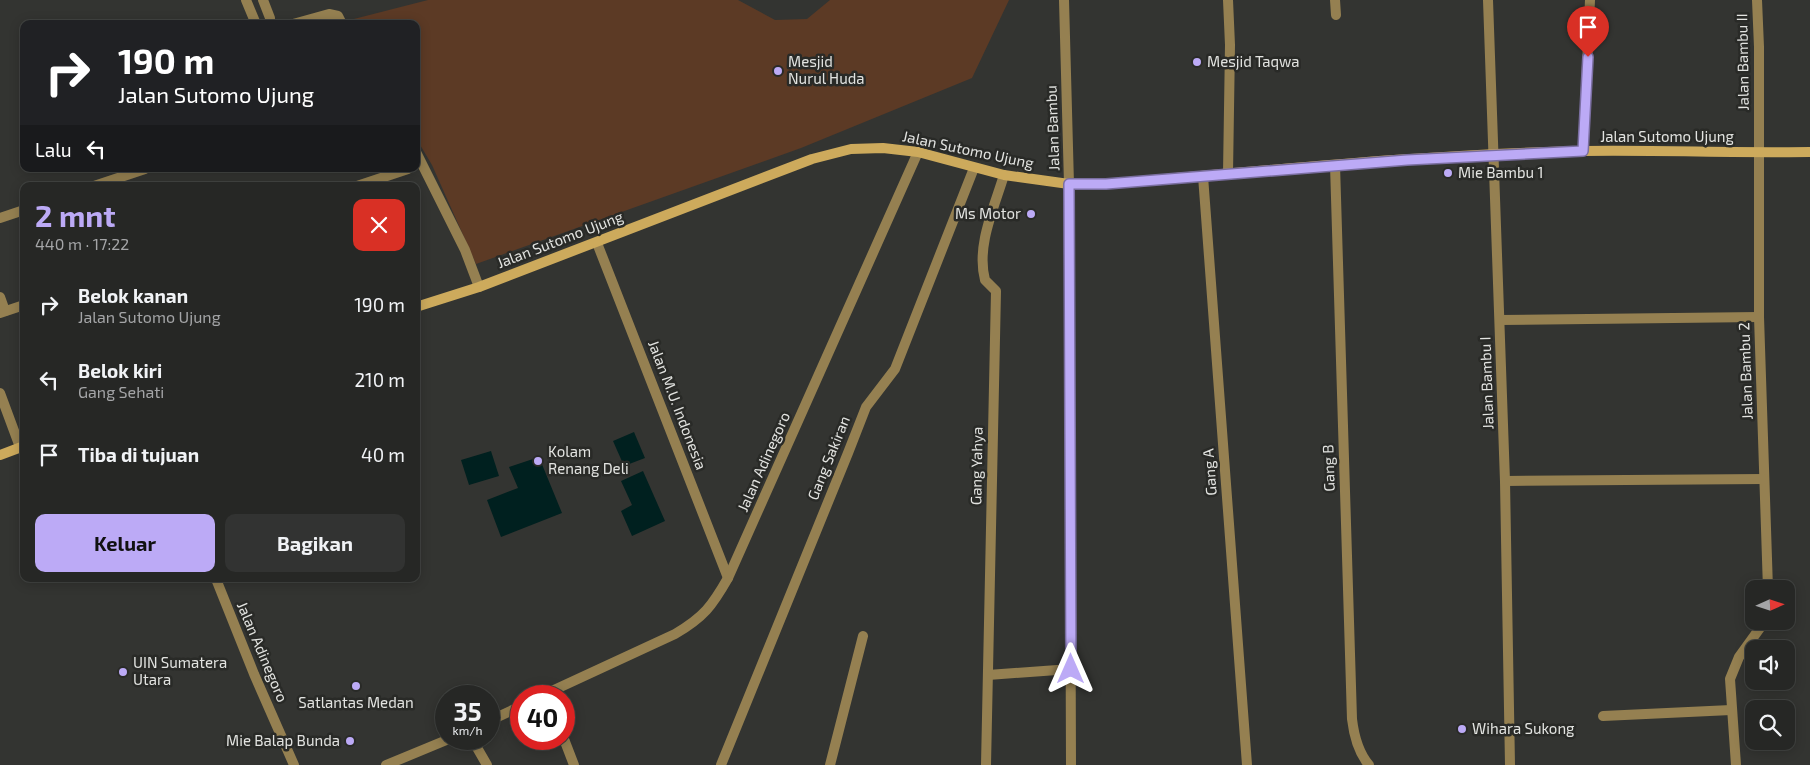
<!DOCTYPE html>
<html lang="id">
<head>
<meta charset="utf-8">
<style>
	:root { --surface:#262725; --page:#323332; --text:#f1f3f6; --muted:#a4a5a7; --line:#424442; --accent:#bcaaf6 }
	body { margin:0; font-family:"Exo 2",sans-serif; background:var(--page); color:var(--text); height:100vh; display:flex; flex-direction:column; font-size:19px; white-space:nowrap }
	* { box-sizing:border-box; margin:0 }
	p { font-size:16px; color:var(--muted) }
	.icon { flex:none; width:28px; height:28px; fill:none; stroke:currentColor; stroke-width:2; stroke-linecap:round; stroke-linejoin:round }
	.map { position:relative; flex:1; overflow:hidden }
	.drawer { position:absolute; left:20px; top:182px; width:400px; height:400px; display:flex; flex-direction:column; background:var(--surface); border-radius:10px; box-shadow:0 2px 12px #0003,0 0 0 1px var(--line) }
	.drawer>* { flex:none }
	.guide { position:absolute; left:20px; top:20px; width:400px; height:152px; border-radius:10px; box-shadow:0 2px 12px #0003,0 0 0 1px var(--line); background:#202124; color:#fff; overflow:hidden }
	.needle { width:32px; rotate:87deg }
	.tools { position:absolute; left:1745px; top:580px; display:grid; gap:10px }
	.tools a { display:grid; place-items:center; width:50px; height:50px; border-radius:10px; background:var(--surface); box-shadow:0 2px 12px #0003,0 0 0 1px var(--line); font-size:25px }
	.speed { position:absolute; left:435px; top:685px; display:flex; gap:10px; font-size:25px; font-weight:700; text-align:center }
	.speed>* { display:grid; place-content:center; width:65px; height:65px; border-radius:50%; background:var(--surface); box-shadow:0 2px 12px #0003,0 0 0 1px var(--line); line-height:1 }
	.speed small { font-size:12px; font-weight:400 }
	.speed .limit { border:8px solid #d22; background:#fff; color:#111 }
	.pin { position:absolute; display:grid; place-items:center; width:42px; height:42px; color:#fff; margin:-51px -21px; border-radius:50% 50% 50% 0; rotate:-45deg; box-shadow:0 0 5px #0007 }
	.pin .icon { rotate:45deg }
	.me { position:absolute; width:55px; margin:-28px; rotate:0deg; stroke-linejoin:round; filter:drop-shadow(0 0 4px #0008) }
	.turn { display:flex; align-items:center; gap:18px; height:105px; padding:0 15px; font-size:22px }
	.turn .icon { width:65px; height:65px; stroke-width:2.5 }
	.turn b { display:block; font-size:35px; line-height:42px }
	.then { display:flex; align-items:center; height:48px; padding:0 15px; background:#0003; gap:10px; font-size:19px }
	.round { display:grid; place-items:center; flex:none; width:52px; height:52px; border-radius:10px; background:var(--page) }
	.overview { display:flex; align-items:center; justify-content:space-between; height:85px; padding:0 15px }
	h1 { font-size:30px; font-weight:700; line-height:38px; color:var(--accent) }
	.button { display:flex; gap:10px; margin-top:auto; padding:10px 15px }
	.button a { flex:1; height:58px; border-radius:10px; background:var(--accent); color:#111; font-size:20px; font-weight:700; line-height:58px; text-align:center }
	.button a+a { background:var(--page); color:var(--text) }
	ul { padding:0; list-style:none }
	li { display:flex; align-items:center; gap:15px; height:75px; padding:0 15px }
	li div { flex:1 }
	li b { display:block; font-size:19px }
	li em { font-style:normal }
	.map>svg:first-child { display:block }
</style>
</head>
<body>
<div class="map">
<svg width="1810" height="765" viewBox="0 0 1810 765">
	<rect width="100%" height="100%" fill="#333431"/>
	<path fill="#5c3a25" d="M428,0H738L775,20L807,19L830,0H1009L972,78L801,148L476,264L432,165L416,138V24H352L350,20Z"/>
	<g fill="#00201f">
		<path d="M634,432L645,458L624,466L613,441Z"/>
		<path d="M491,451L499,476L469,485L461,460Z"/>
		<path d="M539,457L562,513L501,537L487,500L518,488L509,467Z"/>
		<path d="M643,471L665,521L632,536L621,511L632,505L621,481Z"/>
	</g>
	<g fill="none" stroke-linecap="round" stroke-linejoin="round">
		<g stroke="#958051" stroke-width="10">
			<path d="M246,0L256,24"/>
			<path d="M263,0L270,18"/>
			<path d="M1228,0L1230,45L1228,173"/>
			<path d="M1335,0L1336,15"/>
			<path d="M1488,0L1505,481L1510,765"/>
			<path d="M293,24L329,14L338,16L342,24"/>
			<path d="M1583,151L1590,0"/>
			<path d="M416,152L465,250L479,287"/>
			<path d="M1759,153V317L1768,589"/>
			<path d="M1335,165L1352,719C1354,736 1358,752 1369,765"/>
			<path d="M1203,176L1247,765"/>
			<path d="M94,186L145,169"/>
			<path d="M357,186L408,169"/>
			<path d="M0,218L24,210"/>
			<path d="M597,243L728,578"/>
			<path d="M0,297L5,311"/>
			<path d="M0,313L24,305"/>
			<path d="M1500,320L1759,317"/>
			<path d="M0,393L20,447"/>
			<path d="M1505,481L1764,479"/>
			<path d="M216,579L254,674L294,765"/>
			<path d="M988,675L1071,669"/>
			<path d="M541,696L675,634C704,617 712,606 728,578L918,152"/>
			<path d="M1603,716L1731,710"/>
			<path d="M489,721L521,706"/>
			<path d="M472,739L487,765"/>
			<path d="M564,739L574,765"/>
			<path d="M386,765L449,739"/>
			<path d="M721,765L848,453L866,407L895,369L974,168"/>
			<path d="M830,765L863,636"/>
			<path d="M986,765L996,291L985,280C976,246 994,208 1004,175"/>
			<path d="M1736,765L1730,679L1739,657L1765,621"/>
		</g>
		<g stroke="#958051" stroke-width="10">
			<path d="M1064,0L1069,184L1071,765"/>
			<path d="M1757,0L1759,47V153"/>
		</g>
		<g stroke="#cdaa5c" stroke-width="10">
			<path d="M416,307L479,287L812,159L851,149L883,148L918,152L1004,175L1069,184H1106C1265,171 1424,154 1584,151C1659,150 1735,153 1810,152"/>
			<path d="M0,455L24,446"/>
		</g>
	</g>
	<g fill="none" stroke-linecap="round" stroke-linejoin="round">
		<defs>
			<path id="route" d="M1071,669L1069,184H1106L1407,160L1583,151L1588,57"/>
		</defs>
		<use href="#route" stroke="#7a6ea0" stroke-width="12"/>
		<use href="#route" stroke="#bcaaf6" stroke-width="9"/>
	</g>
	<g fill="#bcaaf6" stroke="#292a27" stroke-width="2">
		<circle cx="1197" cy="62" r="5"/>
		<circle cx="778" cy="71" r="5"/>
		<circle cx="1448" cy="173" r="5"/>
		<circle cx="1031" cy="214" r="5"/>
		<circle cx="538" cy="461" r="5"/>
		<circle cx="123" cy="672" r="5"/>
		<circle cx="356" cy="686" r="5"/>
		<circle cx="1462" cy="729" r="5"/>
		<circle cx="350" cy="741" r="5"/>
	</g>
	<g text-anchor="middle" stroke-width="5" stroke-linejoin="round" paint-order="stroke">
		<g font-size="15" fill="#e2e3e0" stroke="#292a27" text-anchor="start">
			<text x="788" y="67">Mesjid<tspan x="788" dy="17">Nurul Huda</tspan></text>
			<text x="1207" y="67">Mesjid Taqwa</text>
			<text x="1458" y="178">Mie Bambu 1</text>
			<text x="1021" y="219" text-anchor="end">Ms Motor</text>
			<text x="548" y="457">Kolam<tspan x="548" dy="17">Renang Deli</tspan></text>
			<text x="133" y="668">UIN Sumatera<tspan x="133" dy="17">Utara</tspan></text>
			<text x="356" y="708" text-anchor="middle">Satlantas Medan</text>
			<text x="1472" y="734">Wihara Sukong</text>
			<text x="340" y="746" text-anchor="end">Mie Balap Bunda</text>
		</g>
		<g font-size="15" fill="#e2e3e0" stroke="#292a27">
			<text transform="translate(1743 62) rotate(-91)" y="5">Jalan Bambu II</text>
			<text transform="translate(1053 128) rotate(-92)" y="5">Jalan Bambu</text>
			<text x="1667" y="142">Jalan Sutomo Ujung</text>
			<text transform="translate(968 150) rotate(12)" y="5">Jalan Sutomo Ujung</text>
			<text transform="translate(560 240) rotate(-21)" y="5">Jalan Sutomo Ujung</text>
			<text transform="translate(1746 371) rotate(-92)" y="5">Jalan Bambu 2</text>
			<text transform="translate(1487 383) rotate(-92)" y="5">Jalan Bambu I</text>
			<text transform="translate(677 405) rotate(69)" y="5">Jalan M.U. Indonesia</text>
			<text transform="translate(829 458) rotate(-68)" y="5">Gang Sakiran</text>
			<text transform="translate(764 462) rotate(-66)" y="5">Jalan Adinegoro</text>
			<text transform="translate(977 466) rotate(-89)" y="5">Gang Yahya</text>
			<text transform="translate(1329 468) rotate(-92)" y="5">Gang B</text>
			<text transform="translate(1210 472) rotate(-94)" y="5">Gang A</text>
			<text transform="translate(262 652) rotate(67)" y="5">Jalan Adinegoro</text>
		</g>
	</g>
</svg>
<div class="tools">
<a><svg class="needle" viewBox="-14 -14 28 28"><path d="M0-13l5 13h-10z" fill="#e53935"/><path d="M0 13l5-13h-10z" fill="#a4a5a7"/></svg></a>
<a><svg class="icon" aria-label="sound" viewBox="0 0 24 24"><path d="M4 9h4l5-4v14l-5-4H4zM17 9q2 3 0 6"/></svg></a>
<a><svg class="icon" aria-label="search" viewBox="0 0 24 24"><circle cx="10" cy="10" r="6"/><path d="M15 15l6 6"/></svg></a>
</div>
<div class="speed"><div>35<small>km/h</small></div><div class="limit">40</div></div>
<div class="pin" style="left:1588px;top:57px;background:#d93025"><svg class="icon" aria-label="arrive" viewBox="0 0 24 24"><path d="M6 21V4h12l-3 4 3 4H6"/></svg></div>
<svg class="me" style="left:1071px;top:669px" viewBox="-20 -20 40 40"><path d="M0-17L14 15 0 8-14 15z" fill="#bcaaf6" stroke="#fff" stroke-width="4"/></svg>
<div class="guide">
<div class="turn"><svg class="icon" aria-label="right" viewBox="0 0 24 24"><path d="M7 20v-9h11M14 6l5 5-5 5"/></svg><div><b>190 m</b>Jalan Sutomo Ujung</div></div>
<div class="then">Lalu<svg class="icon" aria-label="left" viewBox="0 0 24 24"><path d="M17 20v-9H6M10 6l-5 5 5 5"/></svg></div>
</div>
<section class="drawer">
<div class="overview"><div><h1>2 mnt</h1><p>440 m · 17:22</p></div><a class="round" style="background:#d93025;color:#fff"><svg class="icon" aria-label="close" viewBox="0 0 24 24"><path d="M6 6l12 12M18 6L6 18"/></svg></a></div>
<ul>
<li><svg class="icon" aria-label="right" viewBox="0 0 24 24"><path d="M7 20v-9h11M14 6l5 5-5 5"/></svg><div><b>Belok kanan</b><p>Jalan Sutomo Ujung</p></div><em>190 m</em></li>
<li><svg class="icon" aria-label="left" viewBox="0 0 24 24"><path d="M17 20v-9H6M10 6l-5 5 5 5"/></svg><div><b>Belok kiri</b><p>Gang Sehati</p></div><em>210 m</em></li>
<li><svg class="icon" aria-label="arrive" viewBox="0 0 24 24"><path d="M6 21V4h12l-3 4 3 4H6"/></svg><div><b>Tiba di tujuan</b></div><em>40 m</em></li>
</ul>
<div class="button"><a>Keluar</a><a>Bagikan</a></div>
</section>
</div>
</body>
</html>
